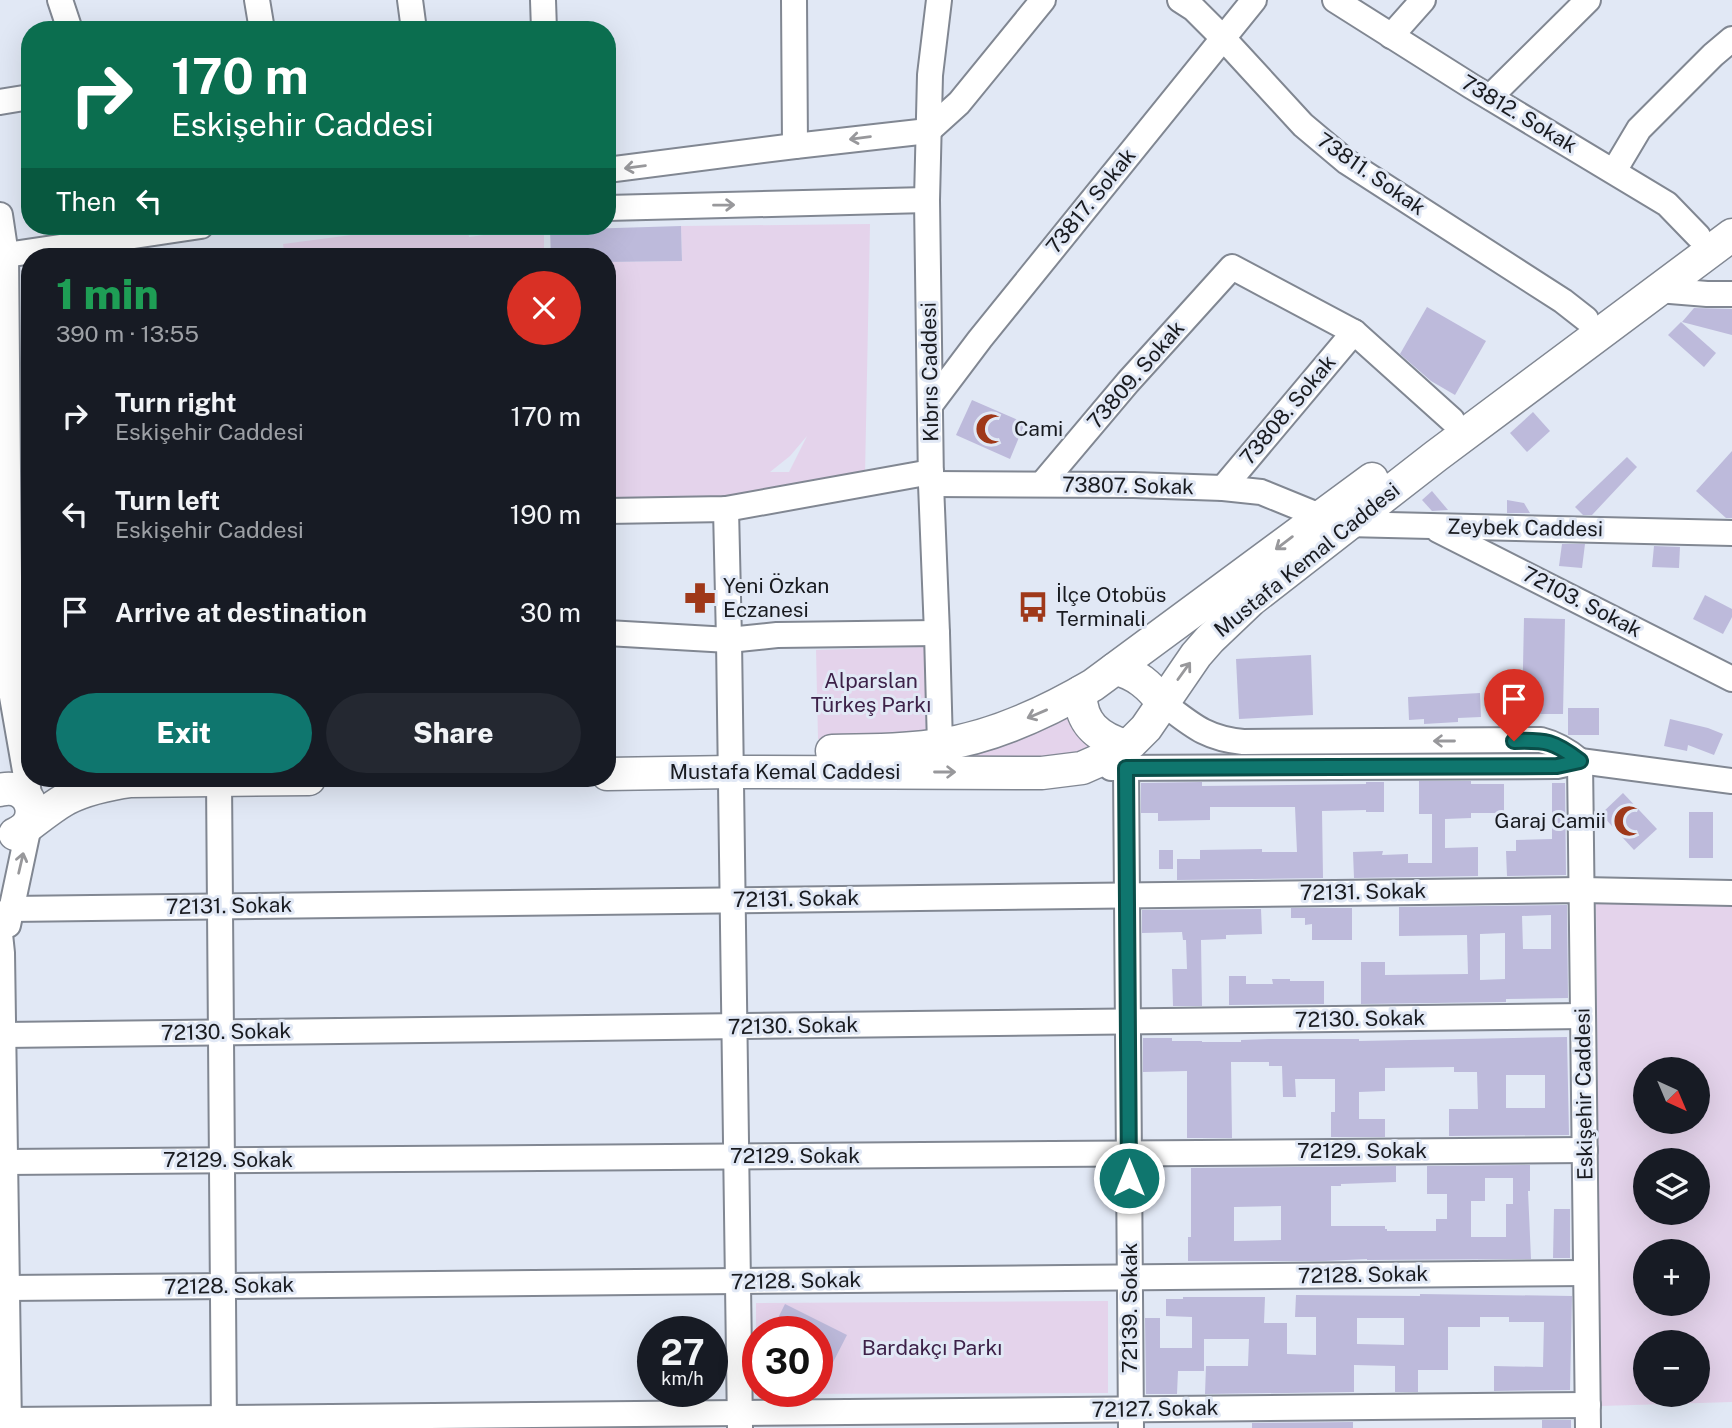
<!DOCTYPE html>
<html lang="en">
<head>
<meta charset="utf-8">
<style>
	:root { --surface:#171b24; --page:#242831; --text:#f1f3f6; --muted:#9ea1a6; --accent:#0f766e }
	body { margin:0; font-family:"Public Sans",sans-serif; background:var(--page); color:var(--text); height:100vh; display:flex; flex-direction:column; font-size:26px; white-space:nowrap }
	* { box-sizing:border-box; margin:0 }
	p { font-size:23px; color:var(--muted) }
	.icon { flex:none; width:38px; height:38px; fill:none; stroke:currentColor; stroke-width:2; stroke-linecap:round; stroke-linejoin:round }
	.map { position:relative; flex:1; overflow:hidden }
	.panel { position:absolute; left:21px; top:248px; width:595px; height:539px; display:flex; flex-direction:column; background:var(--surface); border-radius:28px; box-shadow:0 7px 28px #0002 }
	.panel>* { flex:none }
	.top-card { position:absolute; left:21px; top:21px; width:595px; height:214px; border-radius:28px; box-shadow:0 7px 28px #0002; background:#0b6e4f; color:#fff; overflow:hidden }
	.needle { width:46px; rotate:136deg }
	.fabs { position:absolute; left:1633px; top:1057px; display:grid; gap:14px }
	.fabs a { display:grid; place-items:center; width:77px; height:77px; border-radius:50%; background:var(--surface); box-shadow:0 7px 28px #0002; font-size:35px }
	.speed { position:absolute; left:637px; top:1316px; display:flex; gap:14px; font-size:35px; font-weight:700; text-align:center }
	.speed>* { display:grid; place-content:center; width:91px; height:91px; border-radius:50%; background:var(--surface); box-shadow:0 7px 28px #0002; line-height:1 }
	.speed small { font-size:18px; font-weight:400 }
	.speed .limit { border:10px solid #d22; background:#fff; color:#111 }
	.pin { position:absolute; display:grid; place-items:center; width:60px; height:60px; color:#fff; margin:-72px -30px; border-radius:50% 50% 50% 0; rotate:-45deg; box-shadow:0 0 7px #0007 }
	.pin .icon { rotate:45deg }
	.me { position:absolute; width:77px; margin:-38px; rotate:0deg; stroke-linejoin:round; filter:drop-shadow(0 0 5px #0008) }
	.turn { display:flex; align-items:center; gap:24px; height:147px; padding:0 35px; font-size:32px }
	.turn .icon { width:91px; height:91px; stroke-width:2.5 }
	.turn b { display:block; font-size:49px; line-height:60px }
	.then { display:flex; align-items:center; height:66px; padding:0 35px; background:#0003; gap:14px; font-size:26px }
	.round { display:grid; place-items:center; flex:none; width:74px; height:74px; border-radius:37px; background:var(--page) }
	.head { display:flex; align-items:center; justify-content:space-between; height:119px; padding:0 35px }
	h1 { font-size:42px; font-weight:800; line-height:52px; color:#1e9e55 }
	.cta { display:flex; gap:14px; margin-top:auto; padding:14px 35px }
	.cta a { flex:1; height:80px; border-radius:42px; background:var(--accent); color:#fff; font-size:28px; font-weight:800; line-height:80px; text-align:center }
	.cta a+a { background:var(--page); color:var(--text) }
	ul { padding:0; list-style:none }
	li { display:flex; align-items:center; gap:21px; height:98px; padding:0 35px }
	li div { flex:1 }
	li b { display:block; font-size:26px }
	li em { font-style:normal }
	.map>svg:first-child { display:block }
</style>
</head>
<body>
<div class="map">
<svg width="1732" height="1428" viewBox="0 0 1732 1428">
	<rect width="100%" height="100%" fill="#e1e8f5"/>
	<g fill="#e4d3eb" fill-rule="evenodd">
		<path d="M870,224L865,475L739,497L607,498V262L682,261L681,226ZM807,436L789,472H770L790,456Z"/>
		<path d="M420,226H467L469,237L499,233L544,230V257H285L283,244Z"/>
		<path d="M924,647L926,736L818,739L816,650Z"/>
		<path d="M1071,712L1077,732L1093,751L1054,757L973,759L974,746Z"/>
		<path d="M1596,900L1732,903V1402L1601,1406ZM1645,1069H1698V1122H1645ZM1645,1160H1698V1213H1645ZM1645,1251H1698V1304H1645ZM1645,1342H1698V1395H1645Z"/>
		<path d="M1108,1301V1393L756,1394V1303ZM758,1332H817V1391H758Z"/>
	</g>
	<g fill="#bdbadb" fill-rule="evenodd">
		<path d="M681,226L682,261L607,262V257H551L550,230Z"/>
		<path d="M1427,307L1486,341L1455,395L1431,381L1400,354Z"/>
		<path d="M1694,308L1732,309V335L1682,322Z"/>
		<path d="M1681,322L1716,353L1704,367L1668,335Z"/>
		<path d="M972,400L1025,423L1010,459L956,435Z"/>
		<path d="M1533,412L1550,431L1527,452L1510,433Z"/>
		<path d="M1732,451V518H1726L1696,491Z"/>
		<path d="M1627,457L1637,467L1592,515H1583L1575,507Z"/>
		<path d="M1432,491L1448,510L1432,511L1422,500Z"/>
		<path d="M1507,500L1524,503L1530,513H1507Z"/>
		<path d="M1562,544H1585L1582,568L1559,566Z"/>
		<path d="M1654,546L1680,547L1679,568L1652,567Z"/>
		<path d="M1705,595L1732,609V617L1723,634L1693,619Z"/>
		<path d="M1524,618L1565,619L1563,714H1522Z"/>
		<path d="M1311,655L1313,715L1239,719L1236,659Z"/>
		<path d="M1480,693L1481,717L1458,718V722L1424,724V719L1409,720L1408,697Z"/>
		<rect x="1568" y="708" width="31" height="27"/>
		<path d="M1670,719L1708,728L1723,734L1714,755L1688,745L1687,751L1664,746Z"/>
		<path d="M1419,781H1471V784H1504V813H1471V818L1445,819V848L1478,847V876L1354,878L1353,852L1383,851L1382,855L1408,854V863H1432V814H1419Z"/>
		<path d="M1202,782V786L1366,784V782H1384V812H1366V810L1322,811L1323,878L1177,880V859H1200V850L1262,849V852H1297L1295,807H1210V820L1158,821V813H1141V783Z"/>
		<path d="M1552,783H1565L1566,875L1507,876L1506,851H1516V840L1552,839Z"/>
		<path d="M1623,793L1657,829L1634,850L1601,814Z"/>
		<rect x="1689" y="812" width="24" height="46"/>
		<rect x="1159" y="850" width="14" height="19"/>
		<path d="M1567,905L1568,998L1506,999V1002L1361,1004V962H1385V975L1468,974L1467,935L1399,936V907ZM1551,915V949H1523L1522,916ZM1505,933V979L1480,980V934Z"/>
		<path d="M1291,908H1352V940H1312V924L1305,925V918H1291Z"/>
		<path d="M1261,909L1262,934L1226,935V939L1201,940L1202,1006H1173L1172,969H1187L1186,940H1183L1182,932L1142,933V910Z"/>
		<path d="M1229,976H1246V984H1273L1272,979H1290V981H1324V1004L1229,1005Z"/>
		<path d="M1567,1037L1569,1135L1449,1136V1109H1478L1477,1072H1454V1067L1385,1068V1091L1359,1092V1119H1385V1137H1331V1112H1335V1079H1295L1296,1097H1283L1282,1066H1269V1062H1231L1232,1138H1187V1071L1143,1072V1038H1172V1041H1202V1042H1241V1040L1269,1039H1359V1041ZM1506,1075H1545V1108H1506Z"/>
		<path d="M1530,1165V1191H1528L1531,1259L1367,1260V1259L1325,1261H1188V1237H1191V1168L1396,1166V1182L1341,1184V1186H1331V1226H1385V1229H1387V1231H1436V1219H1447V1194H1427V1166ZM1485,1178H1513V1204H1506V1237H1471V1201H1485ZM1281,1206V1240L1234,1241V1207Z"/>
		<path d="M1554,1209H1570V1258H1553Z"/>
		<path d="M1420,1294L1572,1296L1570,1390L1494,1391V1366L1543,1367L1544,1322H1509V1317H1480V1327H1448V1370H1418V1392H1395V1366L1354,1365V1392L1205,1394L1206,1366H1248L1249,1339H1204V1371H1178L1177,1394H1146L1145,1318H1160V1348H1192V1317L1166,1316V1299H1183V1297H1265L1264,1323H1287V1354L1316,1355V1317H1295L1296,1295L1420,1296ZM1357,1318H1404V1345L1357,1344Z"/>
		<path d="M785,1304L847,1335L827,1374L817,1369V1332H771Z"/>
		<rect x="1542" y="1420" width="29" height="8"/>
		<path d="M1353,1422V1428H1252V1423Z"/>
	</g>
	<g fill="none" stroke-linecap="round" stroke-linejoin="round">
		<defs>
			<g id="minor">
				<path d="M60,0L70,30"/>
				<path d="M257,0L262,30"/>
				<path d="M410,0L414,30"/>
				<path d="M543,0L544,30"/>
				<path d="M794,0L795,146"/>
				<path d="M939,0L930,75L927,200L931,484L937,633L940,745"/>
				<path d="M1180,0L1194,9L1223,38L1303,125L1347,162L1563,301L1586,319"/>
				<path d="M1335,0L1471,86L1667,204L1698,236"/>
				<path d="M1391,36L1423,0"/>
				<path d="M1490,97L1588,0"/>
				<path d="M0,102L30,97"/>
				<path d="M607,170L795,146L928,131L959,103L1043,0"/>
				<path d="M1614,171L1639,129L1713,55L1732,39"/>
				<path d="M607,208L927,200"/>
				<path d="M0,215L6,255L10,685L31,805"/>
				<path d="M6,255L201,226"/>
				<path d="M1658,290L1707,294H1732"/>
				<path d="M931,404L980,339L1254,0"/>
				<path d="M931,484L1134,485L1223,488L1261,492L1320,516L1346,524L1732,533"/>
				<path d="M1042,484L1128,382L1232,267L1354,332L1452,420"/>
				<path d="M1223,488L1354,332"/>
				<path d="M726,509L729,640L740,1428"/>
				<path d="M607,511L726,509L931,472"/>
				<path d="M1438,530L1732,679"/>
				<path d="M607,633L729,640L777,635L937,633"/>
				<path d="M1163,703C1192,725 1205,738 1243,742L1541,740C1557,744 1568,751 1580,761"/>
				<path d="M1580,761L1588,1428"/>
				<path d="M1111,768L1557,766L1580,761L1732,781"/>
				<path d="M1126,768L1131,1428"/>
				<path d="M219,779L224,1428"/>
				<path d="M10,909L1582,890L1732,893"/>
				<path d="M8,925L30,821"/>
				<path d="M0,934L2,953L9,1428"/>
				<path d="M3,1035L1583,1016"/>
				<path d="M5,1162L1585,1150"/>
				<path d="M7,1288L1586,1273"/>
				<path d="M8,1420L1588,1405"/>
			</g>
			<g id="major">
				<path d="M1115,669C1136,673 1150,686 1163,703"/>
				<path d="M1081,692C1079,723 1099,738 1126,746"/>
				<path d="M832,751C868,750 904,751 939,745C994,737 1047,712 1093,685L1372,479"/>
				<path d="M607,774L731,772L1042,773L1082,768L1116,753L1131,743L1146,728L1196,655L1210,639L1251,600L1436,456L1732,235"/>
				<path d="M0,790C31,781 45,822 15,834"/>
				<path d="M20,832C35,821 50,808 66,799C86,789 109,784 131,781L309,779"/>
			</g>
		</defs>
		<use href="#minor" stroke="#818792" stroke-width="28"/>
		<use href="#major" stroke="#818792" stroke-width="35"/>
		<use href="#minor" stroke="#fff" stroke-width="24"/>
		<use href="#major" stroke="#fff" stroke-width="32"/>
	</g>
	<defs><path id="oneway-shaft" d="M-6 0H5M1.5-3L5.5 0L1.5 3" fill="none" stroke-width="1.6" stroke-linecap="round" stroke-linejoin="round" transform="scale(1.75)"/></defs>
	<g stroke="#98989b">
		<use href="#oneway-shaft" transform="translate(860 138) rotate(173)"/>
		<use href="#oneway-shaft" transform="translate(635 167) rotate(173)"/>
		<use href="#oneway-shaft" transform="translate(724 205) rotate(-1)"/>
		<use href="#oneway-shaft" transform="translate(1284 543) rotate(143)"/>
		<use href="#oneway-shaft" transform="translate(1184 671) rotate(-54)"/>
		<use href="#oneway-shaft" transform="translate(1037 714) rotate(157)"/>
		<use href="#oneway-shaft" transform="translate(1444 741) rotate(180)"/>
		<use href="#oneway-shaft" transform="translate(945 772)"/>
		<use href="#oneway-shaft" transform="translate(21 863) rotate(-77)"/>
	</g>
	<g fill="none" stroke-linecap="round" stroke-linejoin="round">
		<defs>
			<path id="route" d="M1129,1178L1126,768L1557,766L1580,761C1554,741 1546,740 1514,741"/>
		</defs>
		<use href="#route" stroke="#0a4d48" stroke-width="18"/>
		<use href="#route" stroke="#0f766e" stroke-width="12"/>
	</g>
	<defs>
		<symbol id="mosque-bare" viewBox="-9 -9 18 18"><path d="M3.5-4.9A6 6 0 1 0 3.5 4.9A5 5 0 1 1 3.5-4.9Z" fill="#9f3819" stroke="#e1e8f5" stroke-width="2.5" paint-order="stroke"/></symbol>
		<symbol id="pharmacy-bare" viewBox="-9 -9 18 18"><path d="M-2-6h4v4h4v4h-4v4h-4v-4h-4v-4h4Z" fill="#9f3819" stroke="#e1e8f5" stroke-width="2.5" paint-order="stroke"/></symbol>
		<symbol id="bus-bare" viewBox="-9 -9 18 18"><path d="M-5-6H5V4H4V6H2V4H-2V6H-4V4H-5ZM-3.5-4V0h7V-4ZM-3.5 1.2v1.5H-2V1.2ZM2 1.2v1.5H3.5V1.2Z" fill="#9f3819" stroke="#e1e8f5" stroke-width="2.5" paint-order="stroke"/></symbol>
	</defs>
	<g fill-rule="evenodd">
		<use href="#mosque-bare" x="969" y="407" width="44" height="44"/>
		<use href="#pharmacy-bare" x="678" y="576" width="44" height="44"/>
		<use href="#bus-bare" x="1011" y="585" width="44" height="44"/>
		<use href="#mosque-bare" x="1607" y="799" width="44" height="44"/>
	</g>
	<g text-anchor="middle" stroke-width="6" stroke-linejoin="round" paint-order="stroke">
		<g font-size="21" fill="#191b20" stroke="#e1e8f5">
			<text transform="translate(1519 114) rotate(31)" y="7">73812. Sokak</text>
			<text transform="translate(1371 174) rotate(35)" y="7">73811. Sokak</text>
			<text transform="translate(1091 201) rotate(-51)" y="7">73817. Sokak</text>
			<text transform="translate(930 372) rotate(-91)" y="7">Kıbrıs Caddesi</text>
			<text transform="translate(1136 375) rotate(-49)" y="7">73809. Sokak</text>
			<text transform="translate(1288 410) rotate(-50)" y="7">73808. Sokak</text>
			<text transform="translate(1128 486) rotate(1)" y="7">73807. Sokak</text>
			<text transform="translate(1525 528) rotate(1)" y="7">Zeybek Caddesi</text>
			<text transform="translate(1307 560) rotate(-39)" y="7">Mustafa Kemal Caddesi</text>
			<text transform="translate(1582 602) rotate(27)" y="7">72103. Sokak</text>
			<text x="785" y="779">Mustafa Kemal Caddesi</text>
			<text transform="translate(1363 892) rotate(-1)" y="7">72131. Sokak</text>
			<text transform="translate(796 899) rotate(-1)" y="7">72131. Sokak</text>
			<text transform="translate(229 906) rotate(-1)" y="7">72131. Sokak</text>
			<text transform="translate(1360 1019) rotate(-1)" y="7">72130. Sokak</text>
			<text transform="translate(793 1026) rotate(-1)" y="7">72130. Sokak</text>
			<text transform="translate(226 1032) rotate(-1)" y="7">72130. Sokak</text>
			<text transform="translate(1584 1094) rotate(-91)" y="7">Eskişehir Caddesi</text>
			<text x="1362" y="1158">72129. Sokak</text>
			<text x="795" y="1163">72129. Sokak</text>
			<text x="228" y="1167">72129. Sokak</text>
			<text transform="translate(1363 1275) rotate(-1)" y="7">72128. Sokak</text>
			<text transform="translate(796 1281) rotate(-1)" y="7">72128. Sokak</text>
			<text transform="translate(229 1286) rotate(-1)" y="7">72128. Sokak</text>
			<text transform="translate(1130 1308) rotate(-90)" y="7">72139. Sokak</text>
			<text transform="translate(1155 1409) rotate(-1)" y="7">72127. Sokak</text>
		</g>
		<g font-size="21" fill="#191b20" stroke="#e1e8f5" text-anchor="start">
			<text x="1014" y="436">Cami</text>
			<text x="723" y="593">Yeni Özkan<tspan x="723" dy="24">Eczanesi</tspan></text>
			<text x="1056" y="602">İlçe Otobüs<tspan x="1056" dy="24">Terminali</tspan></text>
			<text x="1606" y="828" text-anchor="end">Garaj Camii</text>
		</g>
		<g font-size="21" fill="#3d2148" stroke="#e1e8f5">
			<text x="871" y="688">Alparslan<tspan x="871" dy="24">Türkeş Parkı</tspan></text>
			<text x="932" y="1355">Bardakçı Parkı</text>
		</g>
	</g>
</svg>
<div class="fabs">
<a><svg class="needle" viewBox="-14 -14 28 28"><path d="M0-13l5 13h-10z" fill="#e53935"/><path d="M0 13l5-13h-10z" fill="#9ea1a6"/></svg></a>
<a><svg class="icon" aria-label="layers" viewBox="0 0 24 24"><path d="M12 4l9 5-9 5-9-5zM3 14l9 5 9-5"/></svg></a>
<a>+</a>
<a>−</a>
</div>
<div class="speed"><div>27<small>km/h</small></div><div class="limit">30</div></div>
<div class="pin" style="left:1514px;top:741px;background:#d93025"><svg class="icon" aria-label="arrive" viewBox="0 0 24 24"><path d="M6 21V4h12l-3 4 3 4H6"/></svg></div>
<svg class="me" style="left:1129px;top:1178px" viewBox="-20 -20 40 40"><circle r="17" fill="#0f766e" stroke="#fff" stroke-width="3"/><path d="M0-11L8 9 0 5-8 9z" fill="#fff"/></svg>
<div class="top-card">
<div class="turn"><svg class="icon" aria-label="right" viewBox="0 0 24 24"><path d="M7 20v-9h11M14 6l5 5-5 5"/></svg><div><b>170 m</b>Eskişehir Caddesi</div></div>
<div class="then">Then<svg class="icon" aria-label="left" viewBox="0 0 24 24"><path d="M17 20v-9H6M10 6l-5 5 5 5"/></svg></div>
</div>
<section class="panel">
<div class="head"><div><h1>1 min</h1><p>390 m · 13:55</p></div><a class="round" style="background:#d93025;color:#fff"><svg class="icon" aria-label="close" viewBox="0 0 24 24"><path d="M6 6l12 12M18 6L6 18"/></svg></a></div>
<ul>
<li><svg class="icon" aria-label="right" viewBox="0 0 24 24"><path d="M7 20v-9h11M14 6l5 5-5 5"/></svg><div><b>Turn right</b><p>Eskişehir Caddesi</p></div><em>170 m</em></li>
<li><svg class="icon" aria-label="left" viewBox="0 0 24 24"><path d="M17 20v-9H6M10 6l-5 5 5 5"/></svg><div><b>Turn left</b><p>Eskişehir Caddesi</p></div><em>190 m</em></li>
<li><svg class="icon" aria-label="arrive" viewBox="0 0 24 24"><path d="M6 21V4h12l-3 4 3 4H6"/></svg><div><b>Arrive at destination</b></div><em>30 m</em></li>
</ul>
<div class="cta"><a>Exit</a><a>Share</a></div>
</section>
</div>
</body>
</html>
